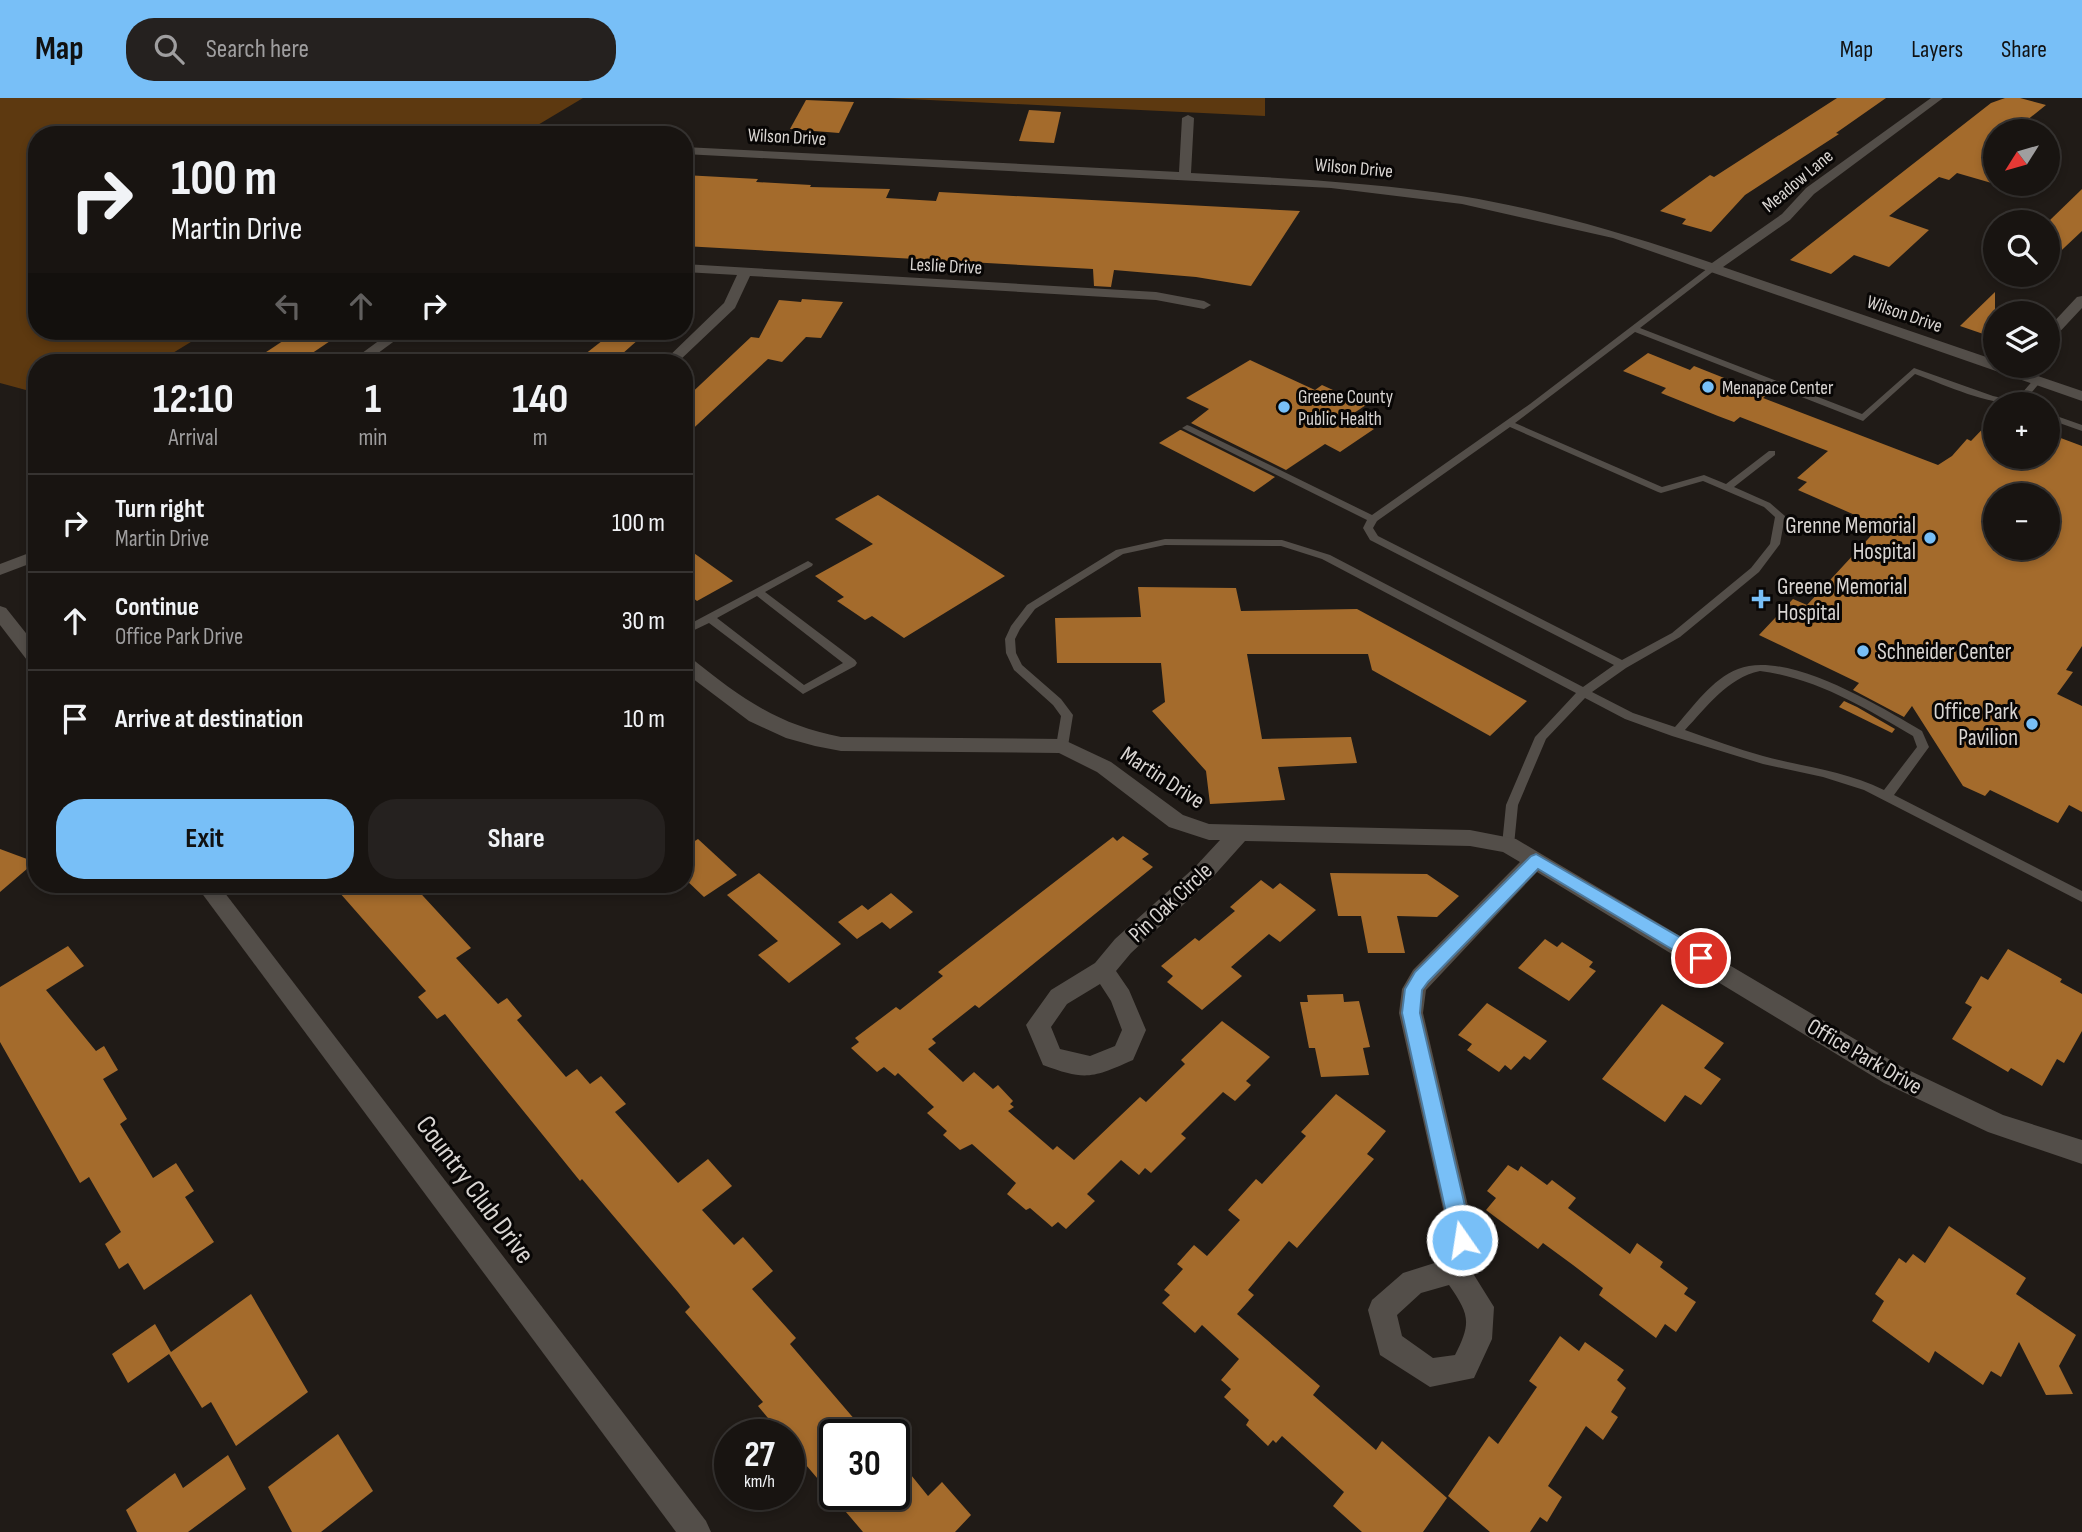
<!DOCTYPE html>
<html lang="en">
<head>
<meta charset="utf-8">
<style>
	:root { --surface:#181411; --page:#25211f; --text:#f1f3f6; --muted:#9f9e9f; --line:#363331; --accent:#78bff7 }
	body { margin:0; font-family:"Sofia Sans Condensed",sans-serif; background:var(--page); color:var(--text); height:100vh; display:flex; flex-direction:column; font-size:26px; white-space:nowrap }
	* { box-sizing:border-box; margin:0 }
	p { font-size:23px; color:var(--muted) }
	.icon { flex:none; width:38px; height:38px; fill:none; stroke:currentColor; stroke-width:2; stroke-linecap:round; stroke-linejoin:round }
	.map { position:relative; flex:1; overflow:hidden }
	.side { position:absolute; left:28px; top:256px; width:665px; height:539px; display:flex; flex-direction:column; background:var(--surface); border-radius:28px; box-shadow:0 4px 10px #0003,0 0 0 2px var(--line) }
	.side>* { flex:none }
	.hud { position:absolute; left:28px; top:28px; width:665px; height:214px; border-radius:28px; box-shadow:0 4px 10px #0003,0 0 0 2px var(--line); background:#181411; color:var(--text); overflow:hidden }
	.needle { width:46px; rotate:233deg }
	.fabs { position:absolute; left:1983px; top:21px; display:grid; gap:14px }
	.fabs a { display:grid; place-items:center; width:77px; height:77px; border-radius:50%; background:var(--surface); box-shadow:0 4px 10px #0003,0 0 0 2px var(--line); font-size:35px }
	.speed { position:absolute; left:714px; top:1321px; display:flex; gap:14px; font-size:35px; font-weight:700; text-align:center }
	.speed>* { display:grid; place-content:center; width:91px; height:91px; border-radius:50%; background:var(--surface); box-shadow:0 4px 10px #0003,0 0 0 2px var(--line); line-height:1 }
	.speed small { font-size:18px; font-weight:400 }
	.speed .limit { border:4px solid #111; border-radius:10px; background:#fff; color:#111 }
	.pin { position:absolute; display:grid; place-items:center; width:60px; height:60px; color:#fff; margin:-30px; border:4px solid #fff; border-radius:50%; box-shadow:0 2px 7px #0007 }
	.me { position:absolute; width:77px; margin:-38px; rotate:347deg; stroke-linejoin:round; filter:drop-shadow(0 0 5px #0008) }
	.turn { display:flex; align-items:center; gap:24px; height:147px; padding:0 28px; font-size:32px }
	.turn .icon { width:91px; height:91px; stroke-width:2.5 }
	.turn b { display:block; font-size:49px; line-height:60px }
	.lanes { display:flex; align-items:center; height:66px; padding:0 28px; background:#0003; justify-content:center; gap:35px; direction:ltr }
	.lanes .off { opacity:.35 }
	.eta { display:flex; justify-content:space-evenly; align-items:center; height:119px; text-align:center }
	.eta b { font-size:42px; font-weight:700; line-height:49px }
	.button { display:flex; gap:14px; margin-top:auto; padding:14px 28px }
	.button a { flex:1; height:80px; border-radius:28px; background:var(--accent); color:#111; font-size:28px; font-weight:700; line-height:80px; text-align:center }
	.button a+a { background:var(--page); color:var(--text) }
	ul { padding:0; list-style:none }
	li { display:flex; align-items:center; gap:21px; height:98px; padding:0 28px; border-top:2px solid var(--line) }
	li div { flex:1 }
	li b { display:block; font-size:26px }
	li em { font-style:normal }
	header { display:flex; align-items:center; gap:42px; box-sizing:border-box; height:98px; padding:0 35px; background:var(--accent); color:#111 }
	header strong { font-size:33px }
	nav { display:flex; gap:38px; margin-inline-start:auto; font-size:24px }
	.search { width:490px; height:63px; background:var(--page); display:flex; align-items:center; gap:18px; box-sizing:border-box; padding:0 24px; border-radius:28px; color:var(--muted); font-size:26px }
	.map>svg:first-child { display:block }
</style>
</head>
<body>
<header>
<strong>Map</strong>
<div class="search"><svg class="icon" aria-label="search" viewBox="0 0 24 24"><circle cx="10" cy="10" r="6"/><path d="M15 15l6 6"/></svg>Search here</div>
<nav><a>Map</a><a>Layers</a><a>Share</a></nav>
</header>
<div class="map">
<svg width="2082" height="1434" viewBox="0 0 2082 1434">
	<rect width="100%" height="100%" fill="#201b17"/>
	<g fill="#5d3910">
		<path d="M0,0H583L521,37H37V233H209L158,264H37V295L0,285Z"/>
		<path d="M888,0H1265V18Z"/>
	</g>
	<g fill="#a46b2c" fill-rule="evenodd">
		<path d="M1837,0H1886L1836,35L1839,36L1745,97L1711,134L1682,126L1686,121L1660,113L1710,77L1714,79Z"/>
		<path d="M2005,0H2020L2046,7L2016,31L1995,33V86L1957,75L1949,82L1939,79L1889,118L1929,132L1889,169L1854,157L1831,176L1790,162L1991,5Z"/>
		<path d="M806,2L854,4L839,35L790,31Z"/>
		<path d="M1029,12L1061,14L1054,45L1019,43Z"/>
		<path d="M684,77L758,81L756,84L811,87L810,89L890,91L886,100L936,103L939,94L1300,113L1251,188L1196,179L1114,172L1111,189L1094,188L1093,171L684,148Z"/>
		<path d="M2082,91V133L2048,165V124Z"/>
		<path d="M1995,194V240L1960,228Z"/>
		<path d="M802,201L843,204L821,240L806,239L782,264L768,261L684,339V302L751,239L759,240L779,202L801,204Z"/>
		<path d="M298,233H345L299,264H251Z"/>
		<path d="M612,235L639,241L613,264H575Z"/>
		<path d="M1648,255L1690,272L1694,268L1767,297L1763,300L1938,367L1952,358L1967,341L1971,343L1995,318V359H2048V351L2058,339L2082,348V548L2066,572L2073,574L2057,596L2082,608V714L2069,707L2058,725L1990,692L1985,698L1963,688L1912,608L1904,619L1853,592L1859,585L1759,537L1793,501L1807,507L1880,428L1798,392L1807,384L1797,380L1828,353L1740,319L1734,324L1718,318L1661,295L1666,290L1623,273ZM1995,397H2048V450H1995Z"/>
		<path d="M1250,262L1315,292L1322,287L1366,307L1348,319L1374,331L1340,354L1325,346L1286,372L1191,325L1209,311L1186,300Z"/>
		<path d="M1180,332H1181L1275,379L1254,394L1159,345Z"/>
		<path d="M878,397L1005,478L904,540L872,518L865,522L837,503L844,499L815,478L873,446L835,421Z"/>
		<path d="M684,448L733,483L697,503L684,493Z"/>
		<path d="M1138,489L1236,490L1241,513L1357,511L1527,603L1490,638L1372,572L1368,556H1247L1262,641L1351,639L1357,665L1278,669L1285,702L1210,706L1206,673L1152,613L1165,604L1161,565H1057L1055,520L1141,519Z"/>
		<path d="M1844,603L1857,609L1895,631L1892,635L1839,609Z"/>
		<path d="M1123,738L1149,756L1142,761L1153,769L979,910L975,907L932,941L936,945L928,951L963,984L974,974L993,991L998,987L1013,1003L1010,1006L1014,1009L1008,1013L1053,1052L1057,1048L1074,1062L1140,999L1146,1004L1185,966L1181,962L1222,923L1270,959L1246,983L1251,987L1235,1003L1223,994L1181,1036L1186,1040L1151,1075L1145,1070L1139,1077L1121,1062L1087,1096L1095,1103L1066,1131L1058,1124L1052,1129L1030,1110L1026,1112L1007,1096L1016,1085L972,1046L960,1052L943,1037L947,1033L927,1015L934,1009L898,975L895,978L884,969L877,974L851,950L859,944L855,940L896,909L900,912L943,878L938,874L1113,739L1117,743Z"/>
		<path d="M698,741L737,777L704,799L684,780V750Z"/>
		<path d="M0,751L35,764L0,794Z"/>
		<path d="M759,775L841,846L789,885L758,857L778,843L727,797Z"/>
		<path d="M1330,775L1427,776L1459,798L1437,819L1397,818L1405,855H1368L1361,818H1338Z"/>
		<path d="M1261,782L1273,791L1280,785L1316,812L1280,844L1269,836L1231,869L1242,878L1202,912L1167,884L1173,878L1161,868L1195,840L1199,843L1235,813L1230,809Z"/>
		<path d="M332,786H412L471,850L456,860L498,906L507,900L522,918L517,922L566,979L577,971L590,986L601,978L626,1006L615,1014L678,1085L708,1061L732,1088L702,1112L734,1147L743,1139L773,1173L752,1191L796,1240L790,1246L868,1337H835V1396H894V1384L907,1372L928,1398L942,1384L971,1417L955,1434H863L789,1347V1337H782L758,1308L763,1304L685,1214L690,1209L678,1194L582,1081L580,1083L445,916L437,921L418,899L426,893Z"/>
		<path d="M891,795L913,814L890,831L882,824L857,841L838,824L862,807L868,812Z"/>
		<path d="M1545,841L1557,849L1562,844L1593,864L1589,869L1596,873L1569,903L1518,870Z"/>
		<path d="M68,848L84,868L46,892L96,953L104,948L118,972L103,981L127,1021L120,1026L153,1080L176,1065L194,1093L185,1099L214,1144L144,1192L128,1165L119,1171L105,1146L121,1134L89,1079L80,1085L0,944V889Z"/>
		<path d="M2008,851L2062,881L2060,884L2082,896V933L2064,965L2057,961L2042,988L2011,970L2008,974L1952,941L1972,909L1965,905L1981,878L1988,882Z"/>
		<path d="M1343,896L1344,904L1359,903L1370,949L1363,950L1369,977L1321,979L1315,950H1309L1300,904H1308L1307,897Z"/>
		<path d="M1487,905L1547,943L1530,962L1524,958L1511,972L1505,967L1499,974L1467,952L1472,946L1458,937Z"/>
		<path d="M1662,906L1724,945L1704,970L1721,981L1701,1007L1685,997L1665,1024L1602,981Z"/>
		<path d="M1336,996L1386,1033L1367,1056L1374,1061L1297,1150L1289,1143L1248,1192L1254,1197L1237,1216L1320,1288L1313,1297L1344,1324L1376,1352L1382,1343L1447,1400L1423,1434H1362L1333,1408L1344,1394L1282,1338L1276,1345L1273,1342L1268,1348L1246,1327L1249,1322L1224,1299L1231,1291L1221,1282L1239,1261L1202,1227L1195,1235L1162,1205L1170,1197L1164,1192L1183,1171L1177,1166L1194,1147L1207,1158L1240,1122L1228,1112L1256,1081L1262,1086L1306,1038L1301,1034Z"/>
		<path d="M1508,1067L1518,1073L1521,1068L1547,1087L1552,1082L1576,1100L1568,1110L1630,1156L1637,1145L1663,1164L1660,1169L1688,1190L1684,1196L1696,1204L1676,1234L1665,1226L1656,1240L1599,1197L1603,1190L1573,1167L1543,1145L1538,1151L1486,1112L1496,1100L1487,1093Z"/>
		<path d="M1949,1128L2026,1180L2016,1196L2076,1237L2059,1268L2073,1296L2046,1297L2019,1244L2001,1279L1991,1273L1983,1287L1935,1253L1929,1265L1872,1223L1884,1203L1875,1196L1899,1160L1906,1165L1913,1156L1925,1165Z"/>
		<path d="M251,1196L308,1294L236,1348L211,1304L202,1310L169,1256L128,1285L112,1256L155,1226L171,1254Z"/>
		<path d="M1560,1238L1579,1253L1585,1244L1624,1272L1617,1282L1626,1290L1611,1314L1618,1319L1603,1342L1586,1328L1548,1388L1562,1399L1547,1424L1540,1419L1530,1434H1490L1448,1398L1489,1338L1498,1346L1537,1289L1529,1283Z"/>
		<path d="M338,1336L373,1393L321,1434H292L268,1389Z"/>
		<path d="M228,1357L246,1391L188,1434H137L126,1412L175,1375L183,1390Z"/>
	</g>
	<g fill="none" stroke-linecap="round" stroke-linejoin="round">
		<g fill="#534e49" fill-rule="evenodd">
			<path d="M1712,167L1719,169L1640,230L1862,316L1914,270L1993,298L2015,303L2035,280L2042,282L2022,306C1985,306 1950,289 1915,276L1863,323L1635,234L1515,325L1662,389L1704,377L1726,386L1769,353H1775V357L1734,389L1770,405L1785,418L1780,446L1759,474L1680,539L1626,570L1592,594L1633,615L1675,629C1693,609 1712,581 1738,571C1786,551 1881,609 1922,633L1929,649L1894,697L2082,793V804L1864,692L1823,679L1763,666L1672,638L1625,621L1585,600L1546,641L1518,707L1514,747L1512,750H1504L1502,747L1506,707L1535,639L1576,595L1322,461L1281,448L1165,447L1123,456L1035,511L1020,531L1015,541L1016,555L1022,567L1061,601L1073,617L1068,648L1066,651H1058L1056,648L1061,618L1053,607L1014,572L1006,555L1005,541L1011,528L1027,507L1116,452L1165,441L1282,442L1330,457L1583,589L1614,567L1370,442L1363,430L1367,422L1182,330L1187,327L1190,328L1372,417L1530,306ZM1510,329L1658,394L1661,395L1703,383L1764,409L1775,419L1770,446L1751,470L1672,535L1622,562L1378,438L1373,430L1377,423ZM1760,573C1816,580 1865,610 1913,638L1917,649L1884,692C1846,673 1804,669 1763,658C1737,651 1711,641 1685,632C1707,609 1727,580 1760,573Z"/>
			<path d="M2048,315L2082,327V333L2048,321Z"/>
			<path d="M808,463L813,466L812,468L765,494L855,562L857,565L855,568L803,596L709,525L684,537V529ZM757,498L843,565L804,587L717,520Z"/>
		</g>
		<g fill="#534e49" fill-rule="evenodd">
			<path d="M1931,0H1943L1814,96L1790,122L1723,169L1995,262V268H2009L2082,293V303L1613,140L1462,106L1331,90L684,56V49L1179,74L1182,20L1188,17L1194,20L1191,75C1281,80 1371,84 1461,98C1546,112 1630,137 1712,165L1782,116L1806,90Z"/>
			<path d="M684,166L1156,194L1204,203L1211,207L1204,211L1156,202L750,178L735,210L678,264H663L724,205L737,177L684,174Z"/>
			<path d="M2082,198V210L2053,241L2048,242V230L2077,199Z"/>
			<path d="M392,233H408L366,264H350Z"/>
			<path d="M37,452V463L0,477V466Z"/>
			<path d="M0,508L6,510L37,549V568L30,566L0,527Z"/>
			<path d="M684,558L691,560C740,599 777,627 841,639L1062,641L1111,664L1183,717L1209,726L1470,732L1516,741L1902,969L2003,1017L2082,1042V1066L1988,1034L1884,985L1537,774L1426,892L1423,915L1476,1142L1469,1169L1494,1209L1492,1241L1474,1280L1430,1289L1380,1257L1368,1212L1372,1202L1403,1175L1444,1162L1450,1142L1399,915L1402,891L1413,872L1520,764L1503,754L1470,748L1245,743L1211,781L1131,855L1116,873L1129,892L1146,932L1133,962C1092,980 1086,983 1043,967L1026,927L1051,892L1095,865L1115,841L1195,769L1220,742H1209L1169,729L1097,674L1059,655L841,653L815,648L786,640L749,623L684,574ZM1100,886L1111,903L1122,932L1115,948L1090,958L1060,951L1051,929L1067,906ZM1449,1187C1469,1216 1472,1224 1455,1257L1433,1260L1402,1238L1397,1217L1421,1195Z"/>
			<path d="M195,786H218L706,1423L711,1434H676Z"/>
		</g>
	</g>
	<path fill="#78bff7" stroke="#4e7ca1" stroke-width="2" d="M1536,756L1707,855L1710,860L1707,865H1695L1538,771L1428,884L1422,892L1420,915L1473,1142L1470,1149L1462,1151L1455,1149L1452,1142L1402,915L1405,891L1415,874L1531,758Z"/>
	<g fill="#78bff7" stroke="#080605" stroke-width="2.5">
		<circle cx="1708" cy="289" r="7"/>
		<circle cx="1284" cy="309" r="7"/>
		<circle cx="1930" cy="440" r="7"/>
		<path d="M1757.5 490.5h7v7h7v7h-7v7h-7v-7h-7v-7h7z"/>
		<circle cx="1863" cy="553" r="7"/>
		<circle cx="2032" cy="626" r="7"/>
	</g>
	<g text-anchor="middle" stroke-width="6" stroke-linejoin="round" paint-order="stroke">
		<g font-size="19" fill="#d9d5d2" stroke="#080605">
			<text transform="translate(787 38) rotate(3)" y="7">Wilson Drive</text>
			<text transform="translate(1354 69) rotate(5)" y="7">Wilson Drive</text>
			<text transform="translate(1797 82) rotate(-40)" y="7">Meadow Lane</text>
			<text transform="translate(946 167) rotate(3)" y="7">Leslie Drive</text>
			<text transform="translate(1905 215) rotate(19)" y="7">Wilson Drive</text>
		</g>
		<g font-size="19" fill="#d9d5d2" stroke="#080605" text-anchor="start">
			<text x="1722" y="296">Menapace Center</text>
			<text x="1298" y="305">Greene County<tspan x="1298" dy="22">Public Health</tspan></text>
		</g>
		<g font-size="23" fill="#d9d5d2" stroke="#080605" text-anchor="end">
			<text x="1916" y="435">Grenne Memorial<tspan x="1916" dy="26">Hospital</tspan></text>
			<text x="1777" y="496" text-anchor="start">Greene Memorial<tspan x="1777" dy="26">Hospital</tspan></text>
			<text x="1877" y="561" text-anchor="start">Schneider Center</text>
			<text x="2018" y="621">Office Park<tspan x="2018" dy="26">Pavilion</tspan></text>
		</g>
		<g font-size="23" fill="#d9d5d2" stroke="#080605">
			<text transform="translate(1163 679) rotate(33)" y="8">Martin Drive</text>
			<text transform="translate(1170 804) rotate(-43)" y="8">Pin Oak Circle</text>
			<text transform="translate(1865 958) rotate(30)" y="8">Office Park Drive</text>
		</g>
		<g font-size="28" fill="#d9d5d2" stroke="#080605">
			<text transform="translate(476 1091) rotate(53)" y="10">Country Club Drive</text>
		</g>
	</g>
</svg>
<div class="fabs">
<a><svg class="needle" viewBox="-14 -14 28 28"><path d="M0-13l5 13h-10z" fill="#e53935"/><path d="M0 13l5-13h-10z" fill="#9f9e9f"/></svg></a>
<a><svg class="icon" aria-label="search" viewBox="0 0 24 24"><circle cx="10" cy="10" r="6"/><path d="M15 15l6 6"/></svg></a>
<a><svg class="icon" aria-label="layers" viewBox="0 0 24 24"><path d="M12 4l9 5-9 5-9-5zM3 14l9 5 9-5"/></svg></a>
<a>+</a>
<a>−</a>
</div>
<div class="speed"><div>27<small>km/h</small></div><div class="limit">30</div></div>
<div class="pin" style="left:1701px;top:860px;background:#d93025"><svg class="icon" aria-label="arrive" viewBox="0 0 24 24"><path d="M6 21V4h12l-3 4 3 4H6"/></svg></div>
<svg class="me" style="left:1462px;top:1142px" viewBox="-20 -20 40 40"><circle r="17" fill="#78bff7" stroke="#fff" stroke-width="3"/><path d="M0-11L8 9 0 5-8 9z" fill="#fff"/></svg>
<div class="hud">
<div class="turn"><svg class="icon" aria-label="right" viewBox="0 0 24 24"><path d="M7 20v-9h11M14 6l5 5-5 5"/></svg><div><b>100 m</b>Martin Drive</div></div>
<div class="lanes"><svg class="icon off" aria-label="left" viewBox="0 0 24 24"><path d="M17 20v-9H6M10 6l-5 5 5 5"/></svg><svg class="icon off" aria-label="ahead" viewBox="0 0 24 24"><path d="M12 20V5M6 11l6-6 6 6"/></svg><svg class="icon" aria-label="right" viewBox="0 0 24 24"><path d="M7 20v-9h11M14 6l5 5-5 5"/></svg></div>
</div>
<section class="side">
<div class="eta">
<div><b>12:10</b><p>Arrival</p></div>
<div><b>1</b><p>min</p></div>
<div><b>140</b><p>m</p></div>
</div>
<ul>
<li><svg class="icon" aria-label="right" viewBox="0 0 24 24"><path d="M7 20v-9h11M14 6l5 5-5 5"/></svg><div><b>Turn right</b><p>Martin Drive</p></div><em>100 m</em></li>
<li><svg class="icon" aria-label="ahead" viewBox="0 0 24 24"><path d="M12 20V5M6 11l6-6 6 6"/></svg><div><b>Continue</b><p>Office Park Drive</p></div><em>30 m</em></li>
<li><svg class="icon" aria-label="arrive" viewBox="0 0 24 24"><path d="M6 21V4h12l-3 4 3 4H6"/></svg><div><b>Arrive at destination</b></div><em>10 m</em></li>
</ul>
<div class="button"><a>Exit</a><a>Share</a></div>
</section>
</div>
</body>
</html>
